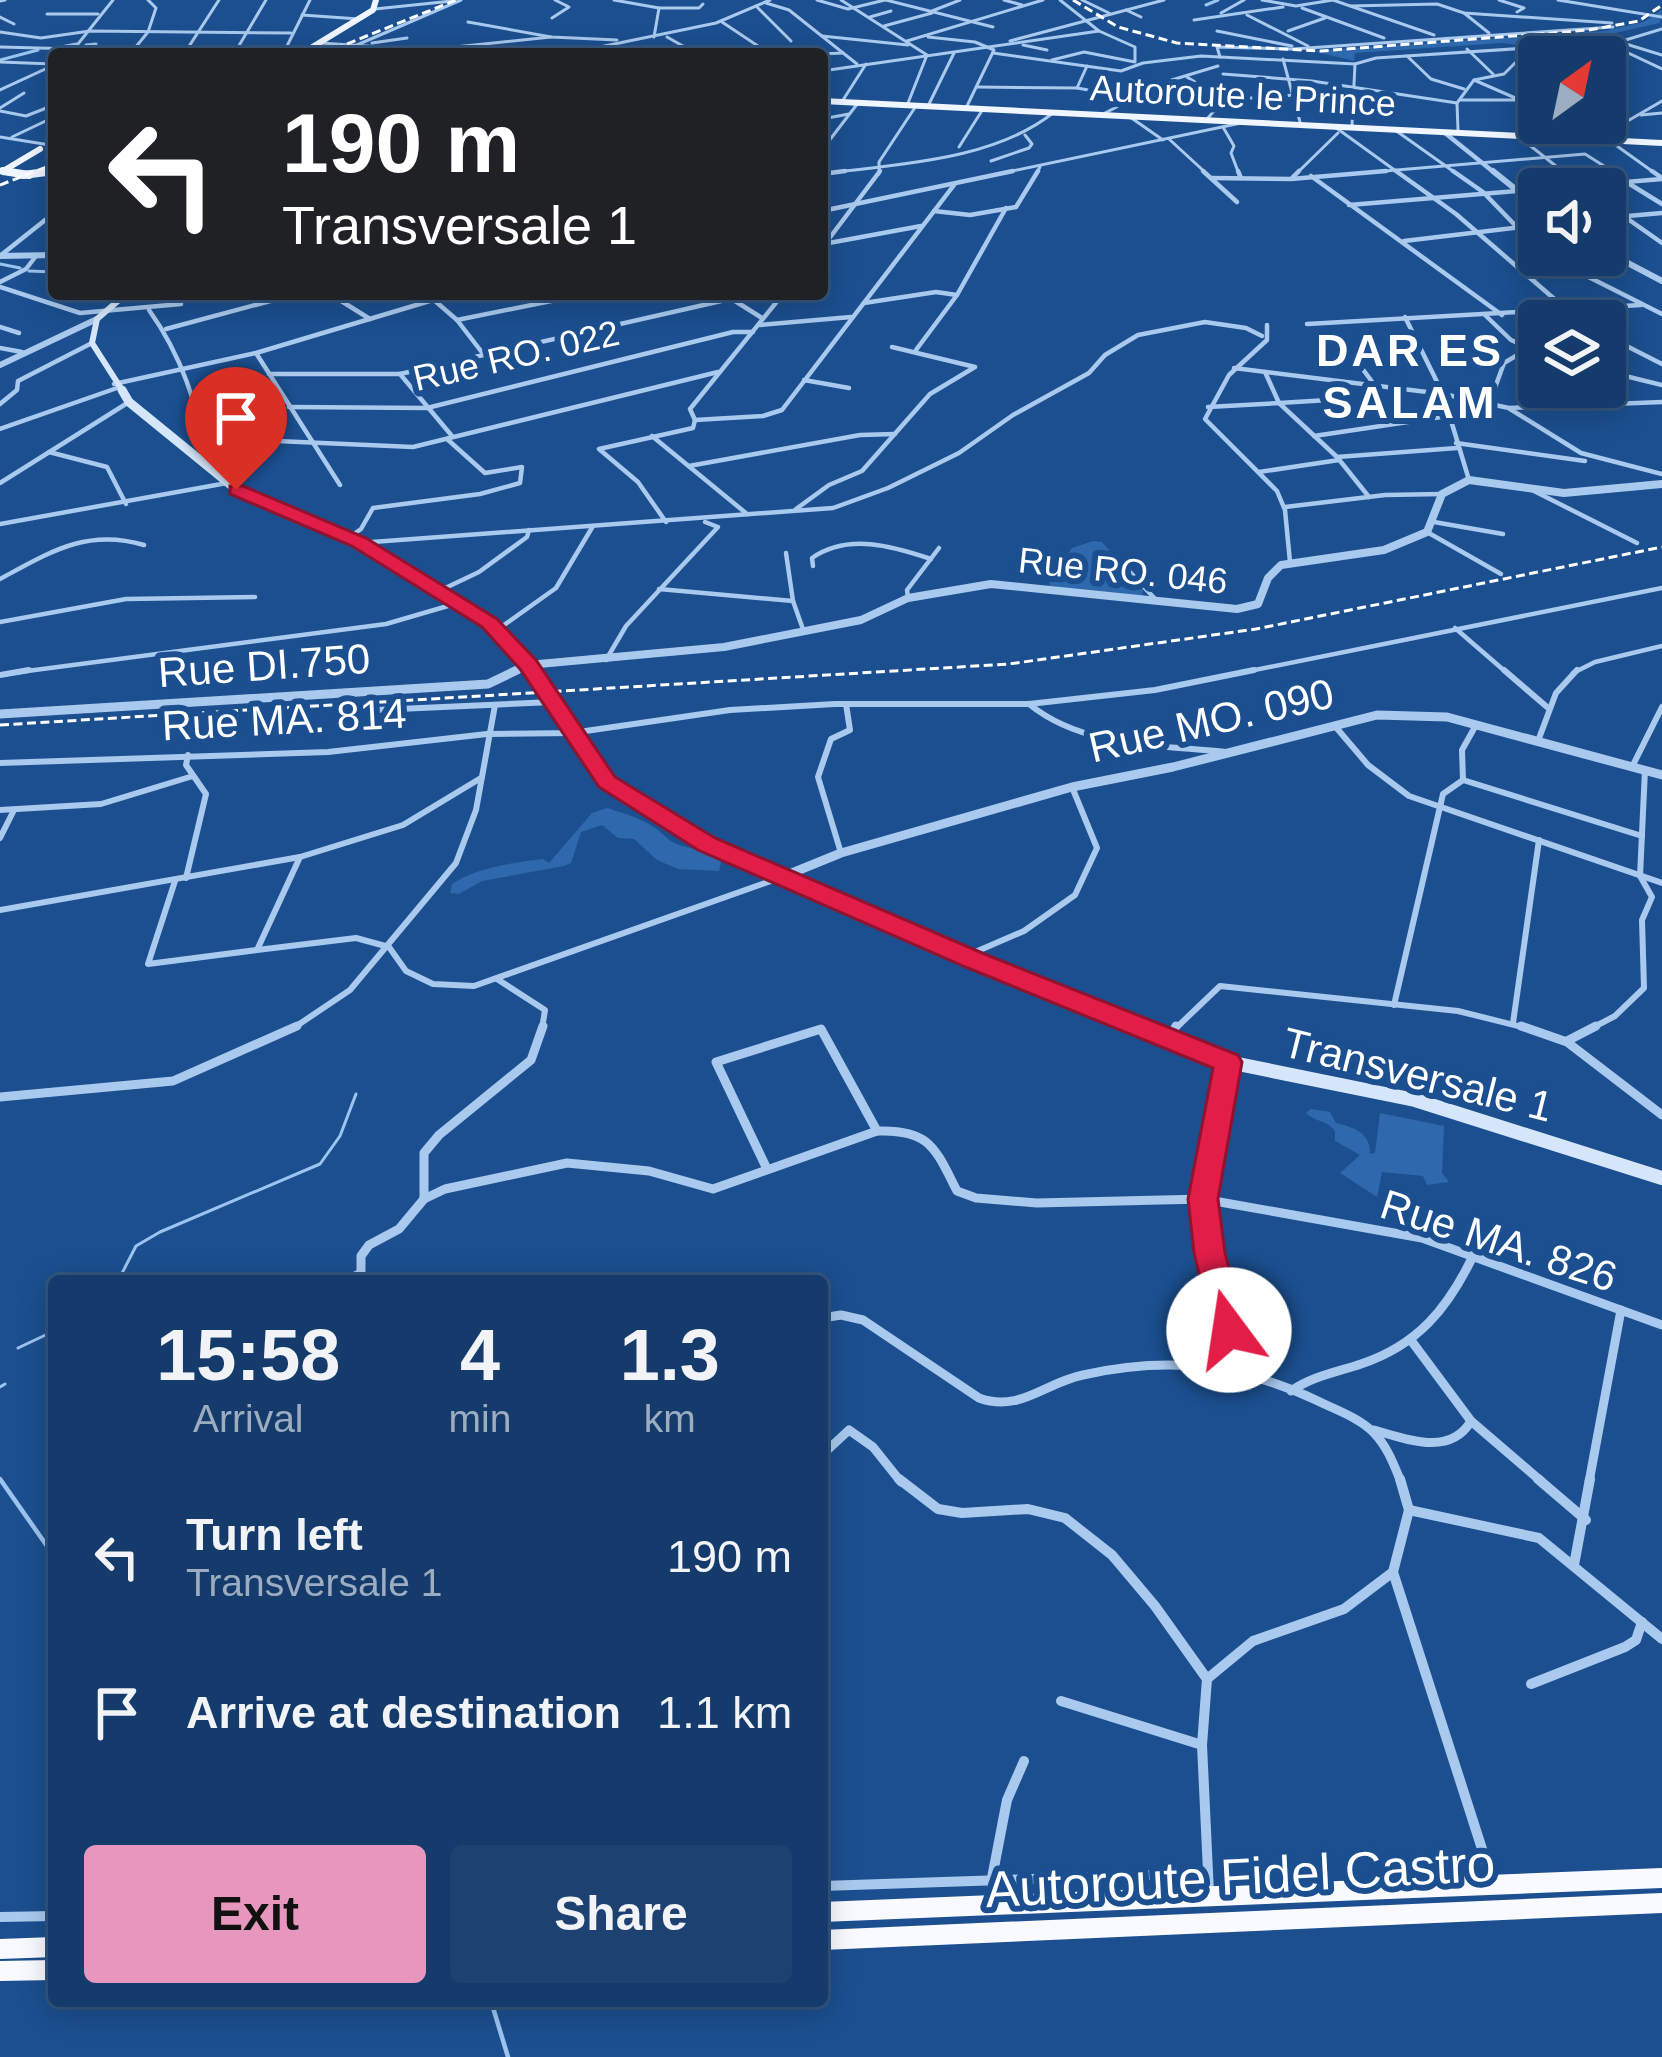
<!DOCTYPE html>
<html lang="en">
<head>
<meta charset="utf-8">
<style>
	:root { --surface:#143b6b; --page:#1d4271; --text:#f1f3f6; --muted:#9dadc1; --line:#33557e; --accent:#e797bd }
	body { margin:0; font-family:Helvetica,sans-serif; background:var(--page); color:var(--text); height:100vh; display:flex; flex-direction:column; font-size:45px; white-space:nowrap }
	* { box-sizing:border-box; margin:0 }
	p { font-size:39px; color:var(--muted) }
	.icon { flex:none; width:66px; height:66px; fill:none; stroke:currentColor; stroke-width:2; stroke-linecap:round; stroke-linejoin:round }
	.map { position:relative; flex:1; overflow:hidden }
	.drawer { position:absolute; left:48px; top:1275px; width:780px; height:732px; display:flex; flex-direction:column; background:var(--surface); border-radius:12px; box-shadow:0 6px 30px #0003,0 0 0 3px var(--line) }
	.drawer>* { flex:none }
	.top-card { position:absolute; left:48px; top:48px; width:780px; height:252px; border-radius:12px; box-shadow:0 6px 30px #0003,0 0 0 3px var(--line); background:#202124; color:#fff; overflow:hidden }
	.needle { width:78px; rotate:33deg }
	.tools { position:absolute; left:1518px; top:36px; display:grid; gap:24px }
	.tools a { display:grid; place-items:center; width:108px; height:108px; border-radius:12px; background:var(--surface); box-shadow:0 6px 30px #0003,0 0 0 3px var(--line); font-size:60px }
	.pin { position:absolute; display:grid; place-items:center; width:102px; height:102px; color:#fff; margin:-123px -51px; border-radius:50% 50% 50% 0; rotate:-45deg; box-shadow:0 0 12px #0007 }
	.pin .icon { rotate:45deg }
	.me { position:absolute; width:132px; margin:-66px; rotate:346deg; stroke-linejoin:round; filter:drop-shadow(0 0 9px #0008) }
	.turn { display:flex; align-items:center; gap:42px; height:252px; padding:0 36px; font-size:54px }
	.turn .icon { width:156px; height:156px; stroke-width:2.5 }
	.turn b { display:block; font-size:84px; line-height:102px }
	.eta { display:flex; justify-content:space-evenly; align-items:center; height:204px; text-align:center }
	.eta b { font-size:72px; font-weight:700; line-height:84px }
	.cta { display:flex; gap:24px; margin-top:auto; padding:24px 36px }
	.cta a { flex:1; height:138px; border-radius:12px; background:var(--accent); color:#111; font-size:48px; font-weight:700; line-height:138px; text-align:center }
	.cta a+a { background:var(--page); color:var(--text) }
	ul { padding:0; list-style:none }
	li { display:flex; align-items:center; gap:36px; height:156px; padding:0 36px }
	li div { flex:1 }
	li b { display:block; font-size:45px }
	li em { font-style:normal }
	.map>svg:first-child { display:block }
</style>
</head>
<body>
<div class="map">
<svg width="1662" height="2057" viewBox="0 0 1662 2057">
	<rect width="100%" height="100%" fill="#1b4f8f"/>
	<g fill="#2e69ad">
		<path d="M1662,10L1660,23L1615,33L1535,40L1525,46L1502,43L1355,53L1354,61L1313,51L1603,31L1644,22Z"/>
		<path d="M1093,541L1102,542L1143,589L1142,598L1050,586L1048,572H1069L1066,557L1072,548Z"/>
		<path d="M607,808C635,817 648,820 667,838C682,852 708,845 721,862L719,871L678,869L657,860L634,839L618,838L602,825L581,832L571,863L564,866L482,881L459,894L450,893L452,884C474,868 516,862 543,859L549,863L592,813Z"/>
		<path d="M1311,1109L1330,1112L1336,1123C1355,1127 1371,1134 1370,1154L1375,1153L1380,1113L1444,1126L1442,1173L1449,1182L1427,1185L1423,1176L1382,1172L1377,1197L1340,1173L1360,1155L1335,1141V1131C1327,1120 1315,1122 1306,1113Z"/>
	</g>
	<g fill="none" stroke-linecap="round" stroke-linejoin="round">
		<g stroke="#9cc4f0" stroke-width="3">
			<path d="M1206,5L1218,0"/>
			<path d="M86,45L96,44"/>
			<path d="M61,47L76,44"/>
			<path d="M0,60L38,50"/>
			<path d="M0,264L20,268"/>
			<path d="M29,271L54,272"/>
			<path d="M118,1281L136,1246L160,1232L320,1164L340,1136L356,1094"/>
			<path d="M18,1348L54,1331"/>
			<path d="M0,1387L5,1384"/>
		</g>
		<g stroke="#9cc4f0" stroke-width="4.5">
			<path d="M0,1479L54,1556"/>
			<path d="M491,2001L508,2057"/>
		</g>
		<g stroke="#a9c9ee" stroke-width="3">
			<path d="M614,0L659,8L654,37"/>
			<path d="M817,0L848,9L885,0"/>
			<path d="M841,0L927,55L908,103"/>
			<path d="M886,0L993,27"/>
			<path d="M1004,0L1022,5"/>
			<path d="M1082,0L1109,13"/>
			<path d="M1262,0L1296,6L1333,0L1434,35"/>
			<path d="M1499,0L1524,8L1517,12"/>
			<path d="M1558,0L1662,17"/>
			<path d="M0,1L5,0"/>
			<path d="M766,3L789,10L857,64"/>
			<path d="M756,6L791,41"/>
			<path d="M1351,6L1437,4L1464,13L1612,23"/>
			<path d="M659,8H699L703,4"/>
			<path d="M1302,8L1384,38"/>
			<path d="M375,9L452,1"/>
			<path d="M1126,10L1141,17"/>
			<path d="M932,11L960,0"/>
			<path d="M1221,13L1244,0"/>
			<path d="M1464,13L1489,33"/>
			<path d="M47,14H98"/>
			<path d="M302,15L359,19"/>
			<path d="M1247,15L1308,46"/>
			<path d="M0,17L14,24"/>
			<path d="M870,17L891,11"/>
			<path d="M552,18L569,7L555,0"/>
			<path d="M1194,20L1283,7"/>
			<path d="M468,22L551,37L617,40"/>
			<path d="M722,22L770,54"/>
			<path d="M884,26L932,13"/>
			<path d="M1217,31L1292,46"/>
			<path d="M1288,31L1325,18"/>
			<path d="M0,32L41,38L90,31L291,33"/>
			<path d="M822,36L908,45"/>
			<path d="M667,37L697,54"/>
			<path d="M928,37L975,42L994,50L967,106"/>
			<path d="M907,41L1043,0"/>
			<path d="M1010,41L1164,0"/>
			<path d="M321,43L426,50L551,37"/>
			<path d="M372,43L407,38"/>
			<path d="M1607,43L1662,69"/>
			<path d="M1626,44L1662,55"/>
			<path d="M1023,45L1047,50"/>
			<path d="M0,47L77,49"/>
			<path d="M1467,49L1493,74"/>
			<path d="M993,53L1121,71L1143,63L1201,56L1355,64"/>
			<path d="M70,54L113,0"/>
			<path d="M130,54L148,32L156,8L148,0"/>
			<path d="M184,54L219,0"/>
			<path d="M234,54L266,0"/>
			<path d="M283,54L310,0"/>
			<path d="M336,54L461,0"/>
			<path d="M566,54L716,23L770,0"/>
			<path d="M822,54L843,53"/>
			<path d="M1407,56L1431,79L1464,89"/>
			<path d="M1220,57L1217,47L1293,49L1613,27"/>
			<path d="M1283,59L1300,122"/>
			<path d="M1052,60L1084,52L1135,62V47L1099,31L1060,0"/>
			<path d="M0,62L53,64"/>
			<path d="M1087,66L1077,88L1133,98"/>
			<path d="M822,71L1099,31"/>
			<path d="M1223,74L1312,81L1457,103"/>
			<path d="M1187,77L1223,100L1294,95"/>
			<path d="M977,87L1077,88"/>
			<path d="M0,90L54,65"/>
			<path d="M1147,92L1174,96"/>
			<path d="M843,100L866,64"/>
			<path d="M1460,100H1520L1474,80"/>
			<path d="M929,104L954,53"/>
			<path d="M1605,105L1627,116"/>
			<path d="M0,108L24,93"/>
			<path d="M0,111L26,116L54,105"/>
			<path d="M1105,113L1165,82L1218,66"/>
			<path d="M1641,115L1662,113"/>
			<path d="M1130,117L1163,140"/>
			<path d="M1208,118L1223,100"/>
			<path d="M822,119L849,114"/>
			<path d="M1352,125L1355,64L1376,58L1619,42L1662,29"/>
			<path d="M1223,127L1234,146L1231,153L1239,174"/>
			<path d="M1335,127L1400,174"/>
			<path d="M1395,130L1457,174"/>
			<path d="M1458,130L1457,103L1474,80L1504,74L1520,58L1574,47"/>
			<path d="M1526,133L1520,100L1539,101"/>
			<path d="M1518,136L1566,174"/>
			<path d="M0,137L50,145"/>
			<path d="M12,137L54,117"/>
			<path d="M1600,137L1662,101"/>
			<path d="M1169,139L1207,174"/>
			<path d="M1610,141L1656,174"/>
			<path d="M959,147L983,109"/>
			<path d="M822,150L858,103"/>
			<path d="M991,161L1029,148L1032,144L1025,135"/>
			<path d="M822,174C897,164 992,161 1053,113"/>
			<path d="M879,174V162L916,106"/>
			<path d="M998,174L1241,123"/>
			<path d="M1036,174L1040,167"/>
			<path d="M1296,174L1338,133"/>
			<path d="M1350,174L1585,154L1604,166"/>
		</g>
		<g stroke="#a9c9ee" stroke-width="4.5">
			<path d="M1203,171L1237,202"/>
			<path d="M1238,171L1241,178"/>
			<path d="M1396,171L1456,214L1580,321"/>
			<path d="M1453,171L1483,192L1539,250"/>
			<path d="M1562,171L1580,185"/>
			<path d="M1652,171L1662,178"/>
			<path d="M822,174L845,171"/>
			<path d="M1311,176L1502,315"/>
			<path d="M1211,178L1291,179L1386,171"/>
			<path d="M1292,178L1299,171"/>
			<path d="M1628,183L1662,204"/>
			<path d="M1605,203L1662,243"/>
			<path d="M1349,205L1662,179"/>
			<path d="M822,211L1013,171"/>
			<path d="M934,211L970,215L1016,207L1038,171"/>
			<path d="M1605,218L1662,213"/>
			<path d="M1404,241L1539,225"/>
			<path d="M829,243L921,226"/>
			<path d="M822,248L880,171"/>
			<path d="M1545,255L1662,314"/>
			<path d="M0,256L54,213"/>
			<path d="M1531,278L1621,260"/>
			<path d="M0,282L26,269L36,256"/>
			<path d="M0,287L80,313L181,304"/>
			<path d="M330,294L370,319"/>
			<path d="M427,294L457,320L484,355"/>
			<path d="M724,294L762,318"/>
			<path d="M864,303L936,292L957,295L1006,208"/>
			<path d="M149,310C179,352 202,409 202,461"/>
			<path d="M1485,315L1511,340L1529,348L1504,363L1489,404"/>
			<path d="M1405,317L1443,394L1469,480"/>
			<path d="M457,320L586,294"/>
			<path d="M1307,324L1641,305"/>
			<path d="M760,325L851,317"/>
			<path d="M1267,325V340L1229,375L1205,419L1277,491L1285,510L1290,562"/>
			<path d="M0,327L19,333"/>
			<path d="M166,329L296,294"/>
			<path d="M1605,335L1662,364"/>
			<path d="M0,348L22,352"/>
			<path d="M1347,348L1376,387"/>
			<path d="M916,350L957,295"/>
			<path d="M256,353L340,485"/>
			<path d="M1234,368L1443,394L1509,408L1662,402"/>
			<path d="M1605,371L1662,385"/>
			<path d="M1265,372L1279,403L1345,399"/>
			<path d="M269,374H400L730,299"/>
			<path d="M400,374L452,436"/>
			<path d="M804,380L849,388"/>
			<path d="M114,384L256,353L433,300"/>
			<path d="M0,404L17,390L18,381L92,343"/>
			<path d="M289,407L427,408L733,332H753"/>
			<path d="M1208,407L1279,403L1337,457L1457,448"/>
			<path d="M1510,409L1581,453L1662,474"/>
			<path d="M695,420L763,416L782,410L954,185"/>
			<path d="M695,420L690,409L783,294"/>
			<path d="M0,429L117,388"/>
			<path d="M652,436L747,514"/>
			<path d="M1314,436L1448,416"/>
			<path d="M205,438L413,447L718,372"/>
			<path d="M1456,443L1585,461"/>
			<path d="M49,452L107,467L126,504"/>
			<path d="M1337,457L1369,497"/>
			<path d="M689,466L860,435L895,434"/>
			<path d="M1259,472L1339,460"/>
			<path d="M0,483L129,402"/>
			<path d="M1534,491L1637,543"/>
			<path d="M1285,507L1385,495L1442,494"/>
			<path d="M796,509L829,485L862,471L930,394L975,367L892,347"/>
			<path d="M666,522L638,482L599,449L693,428L695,420"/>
			<path d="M1434,522L1503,534"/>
			<path d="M0,524L227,483"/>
			<path d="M1427,532L1501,574"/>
			<path d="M348,538L361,529L373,508L480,494L520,483L522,467L485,473L447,439"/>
			<path d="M359,543L833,508L888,488L959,453L1013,415L1089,373L1105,355L1138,335L1205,322L1246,328L1262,336"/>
			<path d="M786,553L793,601L804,632"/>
			<path d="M1114,555L1158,602"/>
			<path d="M813,566L812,558C848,533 892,546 931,559"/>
			<path d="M0,579C50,552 87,528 144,545"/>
			<path d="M659,589L793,601"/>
			<path d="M439,591L479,572L527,537L529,530"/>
			<path d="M908,598L907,590L939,548"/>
			<path d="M0,622L126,599L255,597"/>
			<path d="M1455,628L1507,673"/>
			<path d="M497,630L556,588L593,526"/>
			<path d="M606,660L626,626L718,527L705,522"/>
			<path d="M12,673L386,624L458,603"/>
			<path d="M1240,673L1662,588"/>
			<path d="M1573,673L1595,662L1662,646"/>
		</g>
		<g stroke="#a9c9ee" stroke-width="6">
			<path d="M1504,670L1547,707"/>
			<path d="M0,675L29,670"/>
			<path d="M1029,704C1083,748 1160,745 1226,752"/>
			<path d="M376,710L552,702"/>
			<path d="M1334,725L1368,765L1409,796L1662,883"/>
			<path d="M1538,741L1556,693L1577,670"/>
			<path d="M0,763L328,752L487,734L572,733L730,710L835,704H1029L1155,690L1254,670"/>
			<path d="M1632,767L1662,707"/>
			<path d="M1463,780L1642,836"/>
			<path d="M0,810L101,804L193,776"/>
			<path d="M0,838L14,810"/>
			<path d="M841,853L818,777L831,739L850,730L846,704"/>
			<path d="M300,857L257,950L356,938L389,947L406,971L433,984L474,986L782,877"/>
			<path d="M186,878L206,794L186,765L188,755"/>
			<path d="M175,881L148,964L257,950"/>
			<path d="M0,910L300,857L403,825L481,778"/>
			<path d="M966,956L1024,931L1075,895L1097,848L1072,787"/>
			<path d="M497,979L545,1010L542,1029"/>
			<path d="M1394,1005L1443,794L1463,780L1462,750L1476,725"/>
			<path d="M1513,1023L1539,840"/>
			<path d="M292,1029L350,990L456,863L476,810L495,705"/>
			<path d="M1175,1029L1220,986L1458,1011L1530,1029"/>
			<path d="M1590,1029L1615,1016L1644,988L1642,920L1652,897L1640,876L1645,770"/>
		</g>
		<g stroke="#a9c9ee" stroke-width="9">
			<path d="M1521,1026L1567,1042L1662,1115"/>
			<path d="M1567,1041L1596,1026"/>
			<path d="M1168,1042L1176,1026"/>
			<path d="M1228,1062L1203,1199L1209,1253L1239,1369"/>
			<path d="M0,1097L173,1081L297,1026"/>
			<path d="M767,1169L716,1062L821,1029L877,1131"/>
			<path d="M424,1199V1153L439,1135L531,1060L543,1026"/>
			<path d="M345,1281L361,1273V1256L369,1245L399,1229L424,1199L445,1189L567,1163L649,1171L713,1189L877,1131C930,1129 935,1148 957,1191L976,1198L1037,1203L1203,1199L1422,1238L1662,1325"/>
			<path d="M822,1318L841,1315L863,1320L979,1398C1019,1413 1044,1383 1083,1375C1169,1356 1239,1364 1318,1401C1336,1410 1360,1418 1374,1433C1387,1446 1394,1465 1401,1482"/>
			<path d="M1413,1343L1471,1421L1542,1482"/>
			<path d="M1291,1391C1313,1376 1337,1372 1361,1364C1418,1345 1448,1308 1473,1256"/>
			<path d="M1374,1430C1406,1439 1450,1457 1471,1421"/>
			<path d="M822,1455L849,1430L873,1447L901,1482"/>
			<path d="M1589,1482L1621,1310"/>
		</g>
		<g stroke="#a9c9ee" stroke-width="10">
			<path d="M899,1479L938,1509L962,1513L1028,1509L1065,1518L1112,1555L1155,1606L1207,1679L1202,1745L1209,1893"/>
			<path d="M1400,1479L1409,1510"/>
			<path d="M1538,1479L1586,1520"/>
			<path d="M1409,1510L1393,1572L1492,1880"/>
			<path d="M1409,1510L1539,1538L1662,1639"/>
			<path d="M1574,1565L1590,1479"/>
			<path d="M1207,1679L1253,1641L1344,1609L1393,1572"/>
			<path d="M1531,1684L1625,1647L1636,1640L1642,1622"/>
			<path d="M1061,1701L1202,1745"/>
			<path d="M991,1883L1007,1800L1024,1761"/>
			<path d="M822,1886L1208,1873"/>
			<path d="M0,1917L54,1916"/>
		</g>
		<path stroke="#a9c9ee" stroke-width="4.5" d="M1445,133L1496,174"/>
		<g stroke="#a9c9ee" stroke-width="6">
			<path d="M1493,171L1539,208"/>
			<path d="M1605,251L1662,281"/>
			<path d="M0,256L54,255"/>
			<path d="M0,365L97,319"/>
		</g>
		<path stroke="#a9c9ee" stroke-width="8" d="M511,673L528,665L724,647L861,620L908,598L991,584L1237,609L1258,604L1268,578L1281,565L1384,550L1427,532L1442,494L1469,480L1564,493L1662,484"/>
		<g stroke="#a9c9ee" stroke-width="9">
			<path d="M0,714L488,684L517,670"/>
			<path d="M782,877L841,853L1072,787L1173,767L1377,715L1447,717L1662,775"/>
		</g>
		<path stroke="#d6e6fa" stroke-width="6" d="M124,393L92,343L97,319L126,294"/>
		<path stroke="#d6e6fa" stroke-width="9" d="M122,390L129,402L237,490L359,543L489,623L533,673"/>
		<path stroke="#d6e6fa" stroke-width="10" d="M531,670L607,782L706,844L1137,1029"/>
		<path stroke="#d6e6fa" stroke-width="14" d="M1130,1026L1228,1062L1415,1100L1662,1178"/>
		<g stroke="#f0f6ff" stroke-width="6">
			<path d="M301,54L373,10L376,0"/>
			<path d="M822,101L1662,143"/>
			<path d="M22,174L3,171L40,149"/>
			<path d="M31,174L54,171"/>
		</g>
		<g stroke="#f0f6ff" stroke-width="8">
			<path d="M3,171L29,175"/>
			<path d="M23,175L54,171"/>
		</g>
		<g stroke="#f8faff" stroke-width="20">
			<path d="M822,1912L1662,1878"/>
			<path d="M822,1940L1662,1903"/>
			<path d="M0,1949L54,1947"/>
			<path d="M0,1971L54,1970"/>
		</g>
		<g stroke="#fff" stroke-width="3" stroke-dasharray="9 4.5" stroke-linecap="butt">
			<path d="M1073,0L1118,27L1177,43L1321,51L1589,30L1639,21L1662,5"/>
			<path d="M322,54L456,0"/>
			<path d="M0,185L54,164"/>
			<path d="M0,725L1009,664L1256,629L1662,547"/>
		</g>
	</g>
	<path fill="#e11d48" stroke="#92132f" stroke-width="3" d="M230,486H243L366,538L497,619L536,660L615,777L715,838L987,955L1238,1055L1242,1062L1218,1199L1225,1253L1245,1330L1241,1340L1229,1345L1218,1340L1213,1330L1194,1253L1188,1199L1213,1068L968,968L698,850L599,787L520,669L482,627L352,546L230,494Z"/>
	<g text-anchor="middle" stroke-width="12" stroke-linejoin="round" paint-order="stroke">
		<g font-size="36" fill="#fff" stroke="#1b4f8f">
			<text transform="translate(1243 95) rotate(3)" y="13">Autoroute le Prince</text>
			<text transform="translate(516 355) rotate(-13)" y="13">Rue RO. 022</text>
			<text transform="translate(1123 570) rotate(6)" y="13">Rue RO. 046</text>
		</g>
		<g font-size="42" fill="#fff" stroke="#1b4f8f">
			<text transform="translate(264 665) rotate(-4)" y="15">Rue DI.750</text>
			<text transform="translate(284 719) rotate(-3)" y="15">Rue MA. 814</text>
			<text transform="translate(1211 720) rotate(-13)" y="15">Rue MO. 090</text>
			<text transform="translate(1418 1074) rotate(14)" y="15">Transversale 1</text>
			<text transform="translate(1499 1240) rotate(18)" y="15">Rue MA. 826</text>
		</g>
		<g font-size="45" font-weight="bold" letter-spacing="3" fill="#fff" stroke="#1b4f8f">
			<text x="1410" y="366">DAR ES<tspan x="1410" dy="52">SALAM</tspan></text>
		</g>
		<g font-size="51" fill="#fff" stroke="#1b4f8f">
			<text transform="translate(1240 1876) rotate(-3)" y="18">Autoroute Fidel Castro</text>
		</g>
	</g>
</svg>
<div class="tools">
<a><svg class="needle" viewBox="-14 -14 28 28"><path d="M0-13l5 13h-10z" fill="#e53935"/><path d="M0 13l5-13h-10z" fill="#9dadc1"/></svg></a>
<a><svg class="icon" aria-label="sound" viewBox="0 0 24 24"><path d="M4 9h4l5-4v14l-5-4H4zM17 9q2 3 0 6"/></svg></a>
<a><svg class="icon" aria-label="layers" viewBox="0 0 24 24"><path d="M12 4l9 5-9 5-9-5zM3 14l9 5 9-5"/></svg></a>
</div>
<div class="pin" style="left:236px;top:490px;background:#d93025"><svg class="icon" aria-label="arrive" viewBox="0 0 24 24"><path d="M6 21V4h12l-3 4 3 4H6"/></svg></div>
<svg class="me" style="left:1229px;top:1330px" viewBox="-20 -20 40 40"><circle r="19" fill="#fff"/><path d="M0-13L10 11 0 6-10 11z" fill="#e11d48"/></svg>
<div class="top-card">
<div class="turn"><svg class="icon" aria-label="left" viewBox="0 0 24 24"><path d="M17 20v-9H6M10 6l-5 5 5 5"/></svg><div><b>190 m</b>Transversale 1</div></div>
</div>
<section class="drawer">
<div class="eta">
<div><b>15:58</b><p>Arrival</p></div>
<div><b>4</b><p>min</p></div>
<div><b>1.3</b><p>km</p></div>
</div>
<ul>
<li><svg class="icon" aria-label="left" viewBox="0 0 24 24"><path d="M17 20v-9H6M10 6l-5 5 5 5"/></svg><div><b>Turn left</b><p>Transversale 1</p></div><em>190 m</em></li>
<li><svg class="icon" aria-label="arrive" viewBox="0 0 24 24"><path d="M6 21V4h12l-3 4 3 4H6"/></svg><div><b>Arrive at destination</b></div><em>1.1 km</em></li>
</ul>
<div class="cta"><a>Exit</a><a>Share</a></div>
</section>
</div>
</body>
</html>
